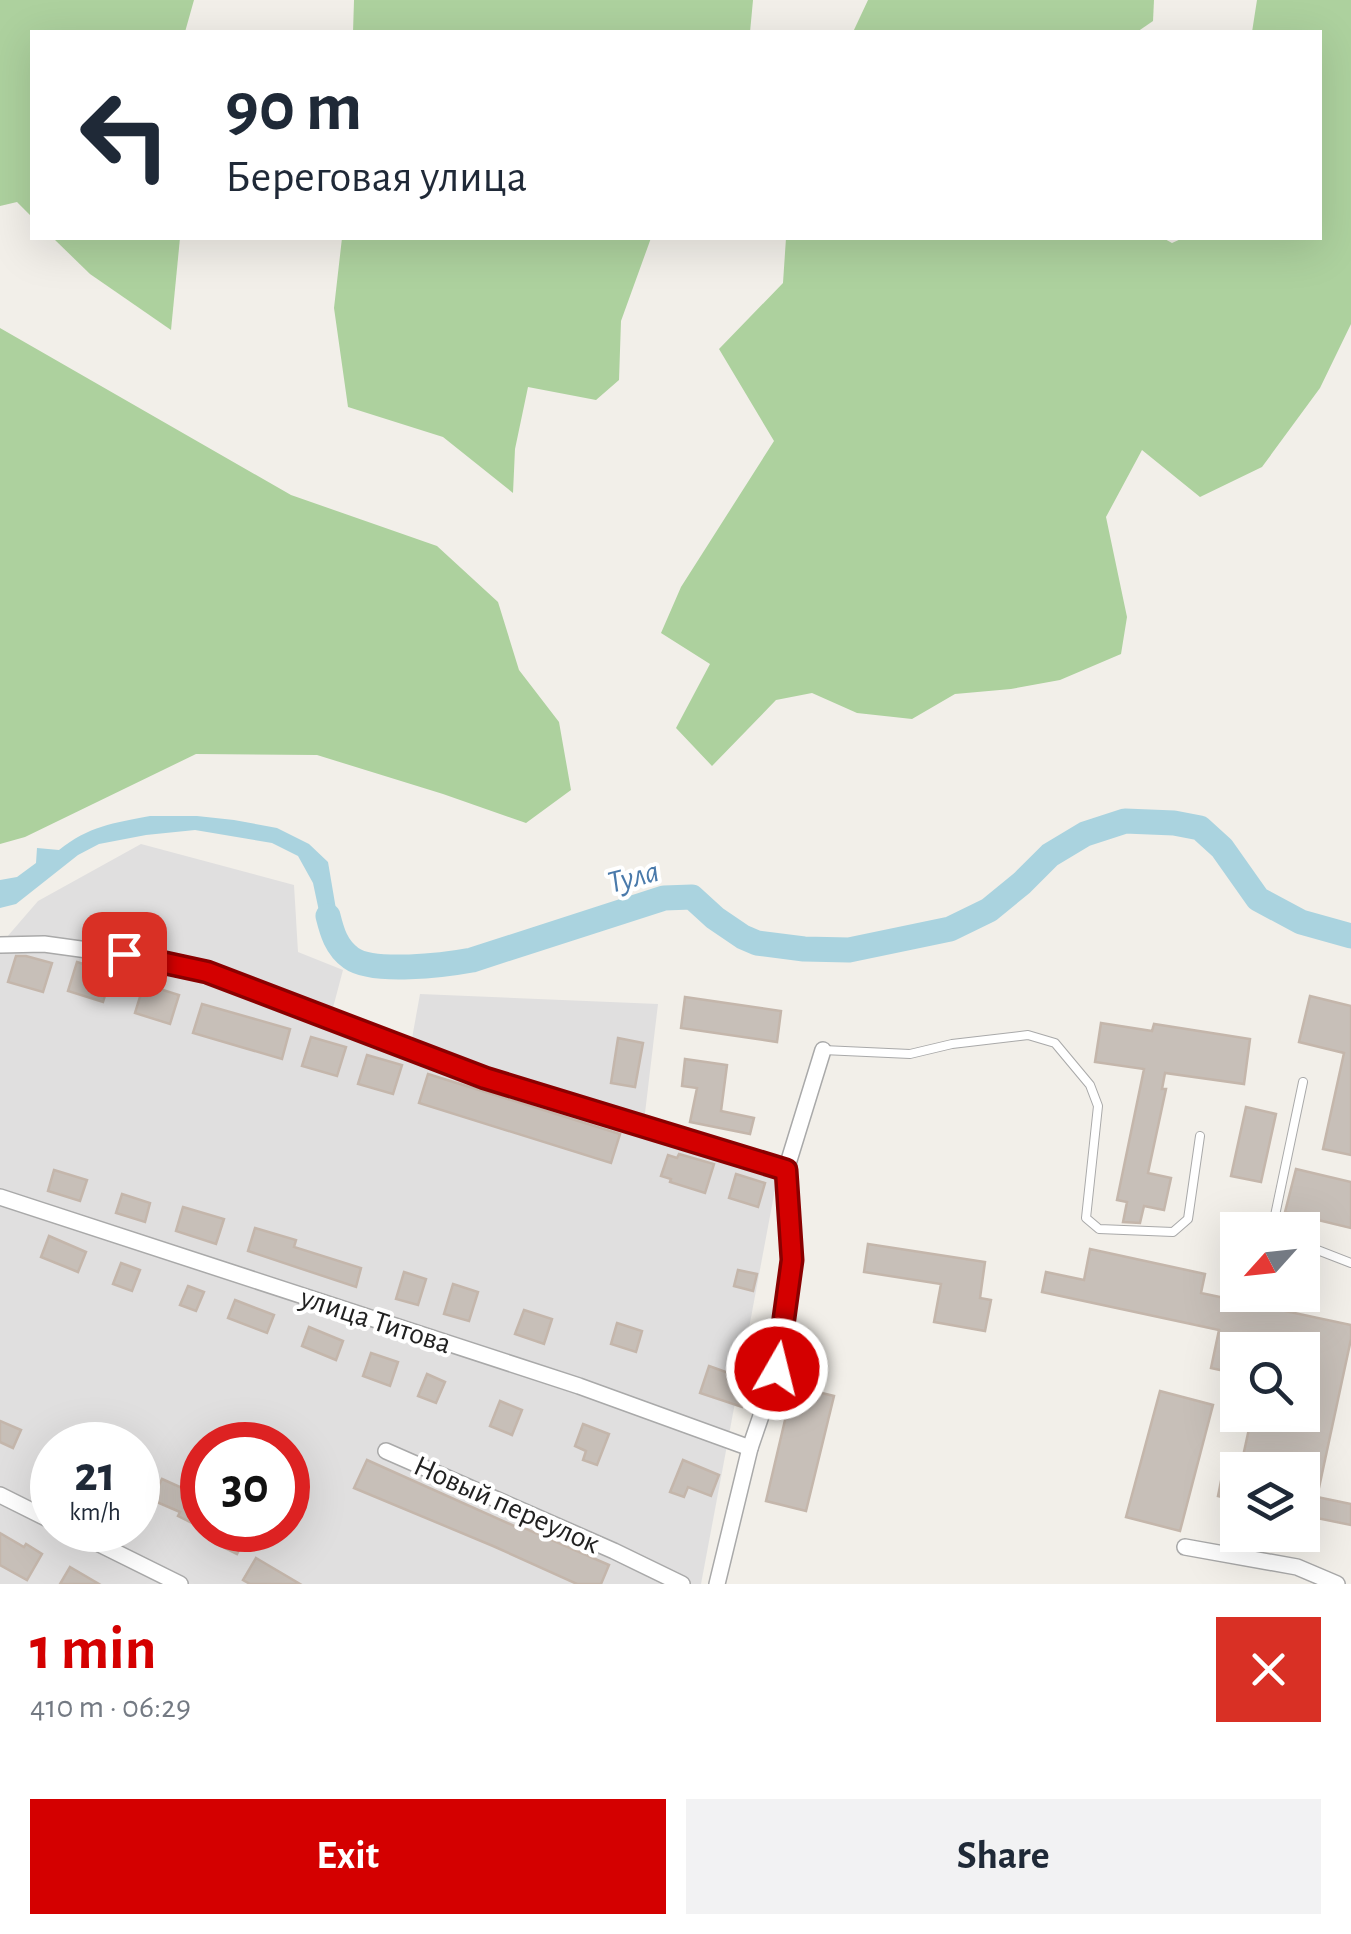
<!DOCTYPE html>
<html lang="en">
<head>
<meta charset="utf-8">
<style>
	:root { --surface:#fff; --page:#f2f2f3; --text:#1f2937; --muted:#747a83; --accent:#d40000 }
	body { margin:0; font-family:"Alegreya Sans",sans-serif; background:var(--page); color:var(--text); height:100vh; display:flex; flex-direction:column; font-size:38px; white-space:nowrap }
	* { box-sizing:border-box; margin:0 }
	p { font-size:32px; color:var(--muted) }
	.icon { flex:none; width:55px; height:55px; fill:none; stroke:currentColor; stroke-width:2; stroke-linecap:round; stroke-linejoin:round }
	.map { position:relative; height:1584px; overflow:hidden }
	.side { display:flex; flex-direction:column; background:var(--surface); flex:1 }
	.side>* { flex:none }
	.top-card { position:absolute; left:30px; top:30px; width:1292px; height:210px; border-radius:0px; box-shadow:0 10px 40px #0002; background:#fff; color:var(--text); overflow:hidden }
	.needle { width:65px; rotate:243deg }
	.fabs { position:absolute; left:1220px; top:1212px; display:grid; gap:20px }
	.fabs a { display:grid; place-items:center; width:100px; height:100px; border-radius:0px; background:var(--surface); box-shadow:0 10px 40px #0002; font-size:50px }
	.speed { position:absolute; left:30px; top:1422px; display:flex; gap:20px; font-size:50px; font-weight:700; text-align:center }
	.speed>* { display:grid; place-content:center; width:130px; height:130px; border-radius:50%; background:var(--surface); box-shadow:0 10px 40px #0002; line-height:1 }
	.speed small { font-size:25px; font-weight:400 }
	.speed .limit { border:15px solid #d22; background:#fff; color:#111 }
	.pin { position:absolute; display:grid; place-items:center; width:85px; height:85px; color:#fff; margin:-42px; border-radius:20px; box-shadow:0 5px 15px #0006 }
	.me { position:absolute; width:110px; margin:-55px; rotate:8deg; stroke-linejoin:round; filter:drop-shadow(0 0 8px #0008) }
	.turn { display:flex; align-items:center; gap:35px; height:210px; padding:0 30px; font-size:45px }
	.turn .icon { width:130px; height:130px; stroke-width:2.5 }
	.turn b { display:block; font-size:70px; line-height:85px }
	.round { display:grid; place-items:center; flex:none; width:105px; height:105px; border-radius:0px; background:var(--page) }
	.headline { display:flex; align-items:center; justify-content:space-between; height:170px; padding:0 30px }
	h1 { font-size:60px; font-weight:700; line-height:75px; color:var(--accent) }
	.action { display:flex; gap:20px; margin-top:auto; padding:20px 30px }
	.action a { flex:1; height:115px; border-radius:0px; background:var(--accent); color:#fff; font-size:40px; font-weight:700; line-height:115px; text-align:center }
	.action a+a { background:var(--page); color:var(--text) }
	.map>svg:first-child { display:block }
</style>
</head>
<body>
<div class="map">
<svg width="1351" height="1584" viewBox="0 0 1351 1584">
	<rect width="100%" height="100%" fill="#f2efe9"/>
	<path fill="#e0dfdf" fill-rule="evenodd" d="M141,844L294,885L298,952L343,970L330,1019L411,1044L420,994L658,1004L643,1130L779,1168L701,1584H0V945L38,901ZM52,1445H138V1530H52ZM202,1445H288V1530H202Z"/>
	<g fill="#add19e">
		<path d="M0,0H194L185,32H32V217L17,202L0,206Z"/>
		<path d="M354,0H753L750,32H353Z"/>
		<path d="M868,0H1154L1153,21L1137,32H853Z"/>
		<path d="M1257,0H1351V324L1320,388L1262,467L1200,497L1142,450L1106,517L1127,617L1121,654L1060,680L1011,689L955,694L912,719L857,713L812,693L776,700L712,766L676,728L710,664L661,633L681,587L774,441L719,349L783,283L786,238H1163L1172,243L1183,238H1320V32H1252Z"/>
		<path d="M53,238H180L171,330L90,274Z"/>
		<path d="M342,238H651L621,321L619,380L596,400L528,387L515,449L513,493L443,437L348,407L334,308Z"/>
		<path d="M0,328L291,495L437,546L498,602L519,670L559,722L571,790L526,823L443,794L317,755L196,754L25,837L0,844Z"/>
	</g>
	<path fill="#aad3df" d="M150,816H197L234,820L277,828L309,844L328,862L338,921L343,939L333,950L326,944L313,883L298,856L272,843L195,830L146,835L99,844L78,855L16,904L0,908V880L17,877L36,863L37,848L59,850C89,826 113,823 150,816Z"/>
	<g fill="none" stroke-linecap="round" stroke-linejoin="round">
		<path stroke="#aad3df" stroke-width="25" d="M328,916C332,932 336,947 351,958C373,974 445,965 472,960L664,898L692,897L715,918L743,937L757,943L804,949L849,950L950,929L989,910L1022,883L1050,855L1085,834L1125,821L1174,823L1200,828L1222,848L1258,899L1301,922L1351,936"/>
	</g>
	<g fill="#c7bfb8" stroke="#c4b6ab" stroke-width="2.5">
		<path d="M16,956H26L52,963L43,992L8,982Z"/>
		<path d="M77,962L112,973L103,1002L68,991Z"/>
		<path d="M144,984L179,995L170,1024L135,1013Z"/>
		<path d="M1310,996L1351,1006V1155L1323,1149L1344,1053L1299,1042Z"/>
		<path d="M685,997L781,1011L777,1042L681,1028Z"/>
		<path d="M202,1004L290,1029L282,1059L193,1033Z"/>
		<path d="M1101,1023L1152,1031L1154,1024L1250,1039L1244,1084L1165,1073L1162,1089H1166L1148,1173L1171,1178L1164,1210L1144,1206L1140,1223L1123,1222L1127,1202L1117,1200L1144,1069L1095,1062Z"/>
		<path d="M311,1037L346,1047L337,1076L302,1066Z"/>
		<path d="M618,1038L643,1043L635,1087L611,1083Z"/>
		<path d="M367,1055L402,1065L393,1094L358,1084Z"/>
		<path d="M685,1059L727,1065L721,1111L754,1118L750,1134L690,1122L697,1088L682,1086Z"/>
		<path d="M428,1074L620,1134L611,1163L419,1103Z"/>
		<path d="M1246,1107L1276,1114L1261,1182L1231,1176Z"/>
		<path d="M679,1154L714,1164L705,1193L670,1182L671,1179L661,1176L668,1155L677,1158Z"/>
		<path d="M1296,1169L1351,1182V1228L1285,1212Z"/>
		<path d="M54,1170L87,1180L80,1201L48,1191Z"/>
		<path d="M736,1174L765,1183L758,1207L729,1198Z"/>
		<path d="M122,1194L150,1203L145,1222L116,1213Z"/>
		<path d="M183,1207L224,1219L216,1244L176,1231Z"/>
		<path d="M255,1228L296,1240L294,1247L361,1268L356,1287L248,1251Z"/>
		<path d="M49,1236L86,1252L78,1272L41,1257Z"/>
		<path d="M868,1244L985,1262L980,1298L991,1300L985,1331L934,1322L941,1284L864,1272Z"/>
		<path d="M1090,1249L1205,1274L1201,1293L1351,1325V1339L1317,1497L1351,1504V1525L1302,1515V1470H1240L1252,1415H1302V1350H1238V1374L1211,1368L1219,1330L1042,1292L1046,1272L1084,1280Z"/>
		<path d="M121,1263L140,1270L132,1291L113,1284Z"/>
		<path d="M738,1270L757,1274L753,1291L734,1286Z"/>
		<path d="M404,1272L426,1279L418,1305L396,1299Z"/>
		<path d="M453,1284L478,1292L469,1321L444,1314Z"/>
		<path d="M188,1286L204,1292L196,1311L180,1305Z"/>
		<path d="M235,1300L274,1315L267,1333L228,1318Z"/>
		<path d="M524,1310L552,1319L544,1344L515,1334Z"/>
		<path d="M617,1323L642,1331L636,1352L611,1344Z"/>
		<path d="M309,1327L343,1341L336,1360L302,1346Z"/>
		<path d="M371,1353L398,1362L390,1386L363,1376Z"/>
		<path d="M709,1366L751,1381L742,1407L700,1393Z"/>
		<path d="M427,1374L445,1382L436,1403L418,1396Z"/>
		<path d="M793,1386L834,1396L806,1511L766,1501Z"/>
		<path d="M1160,1391L1213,1405L1180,1531L1126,1517Z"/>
		<path d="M500,1401L522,1410L512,1435L490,1426Z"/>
		<path d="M0,1421L21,1430L13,1448L0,1442Z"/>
		<path d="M583,1424L609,1434L597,1465L583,1460L586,1451L575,1446Z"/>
		<path d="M367,1460L521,1529L522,1527L609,1565L601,1584H577L493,1546L354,1488Z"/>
		<path d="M683,1460L719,1475L711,1496L688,1487L684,1497L670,1492Z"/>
		<path d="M1225,1461L1238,1464V1501L1218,1496Z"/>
		<path d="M138,1476L159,1485L162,1479L191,1492L193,1486L202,1491V1512L196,1525L178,1516L180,1512L138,1494Z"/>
		<path d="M220,1530H239L247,1534L237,1554L213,1542Z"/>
		<path d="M0,1533L24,1547L26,1544L42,1554L27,1580L0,1565Z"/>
		<path d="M256,1558L300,1584H250L243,1580Z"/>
		<path d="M70,1567L99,1584H60Z"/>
	</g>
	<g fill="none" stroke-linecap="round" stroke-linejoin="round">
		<defs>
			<g id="service">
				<path d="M823,1050L910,1054L952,1044L1028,1035L1055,1043L1090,1085L1098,1106L1086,1218L1099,1229L1173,1232L1188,1219L1200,1136"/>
				<path d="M1278,1230L1273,1225L1303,1082"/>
				<path d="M1302,1244L1351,1263"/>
			</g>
			<g id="minor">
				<path d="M0,945L44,944L124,955L207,973L485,1078L786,1170"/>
				<path d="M0,1197L579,1386L750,1448"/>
				<path d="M386,1451L614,1551L682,1584"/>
				<path d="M0,1495L52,1521"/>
				<path d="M71,1530L180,1584"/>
				<path d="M1185,1547L1297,1567L1337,1584"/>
				<path d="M717,1584L750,1448L777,1369L793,1260L786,1170L823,1050"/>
			</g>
		</defs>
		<use href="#service" stroke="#a9a9a9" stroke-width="10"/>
		<use href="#minor" stroke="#a9a9a9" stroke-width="18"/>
		<use href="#service" stroke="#fff" stroke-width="8"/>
		<use href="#minor" stroke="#fff" stroke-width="15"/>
	</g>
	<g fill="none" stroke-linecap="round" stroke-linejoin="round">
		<defs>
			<path id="route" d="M124,954L207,972L485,1078L786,1170L792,1260L777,1369"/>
		</defs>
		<use href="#route" stroke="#8a0000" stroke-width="25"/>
		<use href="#route" stroke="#d40000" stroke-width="18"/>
	</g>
	<g text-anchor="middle" stroke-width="8" stroke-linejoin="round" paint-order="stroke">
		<g font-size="30" fill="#222" stroke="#fff">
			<text transform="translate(376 1320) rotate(18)" y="10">улица Титова</text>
			<text transform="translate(507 1504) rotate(24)" y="10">Новый переулок</text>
		</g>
		<g font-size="32" font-style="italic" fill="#4a7aab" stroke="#fff">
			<text transform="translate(633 876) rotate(-15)" y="11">Тула</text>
		</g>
	</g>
</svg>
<div class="fabs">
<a><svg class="needle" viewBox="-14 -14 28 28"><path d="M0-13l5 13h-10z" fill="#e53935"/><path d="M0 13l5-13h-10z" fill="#747a83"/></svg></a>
<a><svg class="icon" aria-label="search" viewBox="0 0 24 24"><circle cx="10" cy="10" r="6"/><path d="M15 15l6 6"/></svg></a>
<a><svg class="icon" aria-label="layers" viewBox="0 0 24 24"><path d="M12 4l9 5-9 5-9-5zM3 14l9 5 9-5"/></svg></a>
</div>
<div class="speed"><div>21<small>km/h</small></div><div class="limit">30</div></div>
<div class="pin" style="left:124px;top:954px;background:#d93025"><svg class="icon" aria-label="arrive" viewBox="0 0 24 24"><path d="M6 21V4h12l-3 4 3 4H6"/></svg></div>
<svg class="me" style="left:777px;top:1369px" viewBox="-20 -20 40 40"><circle r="17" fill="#d40000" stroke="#fff" stroke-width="3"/><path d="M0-11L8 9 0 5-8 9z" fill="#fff"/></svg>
<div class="top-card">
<div class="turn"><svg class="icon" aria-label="left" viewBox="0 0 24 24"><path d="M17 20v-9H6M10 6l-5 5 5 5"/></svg><div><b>90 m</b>Береговая улица</div></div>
</div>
</div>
<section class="side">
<div class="headline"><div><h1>1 min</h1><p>410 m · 06:29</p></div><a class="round" style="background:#d93025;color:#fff"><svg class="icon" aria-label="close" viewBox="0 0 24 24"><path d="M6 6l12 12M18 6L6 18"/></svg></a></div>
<div class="action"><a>Exit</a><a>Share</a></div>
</section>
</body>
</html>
